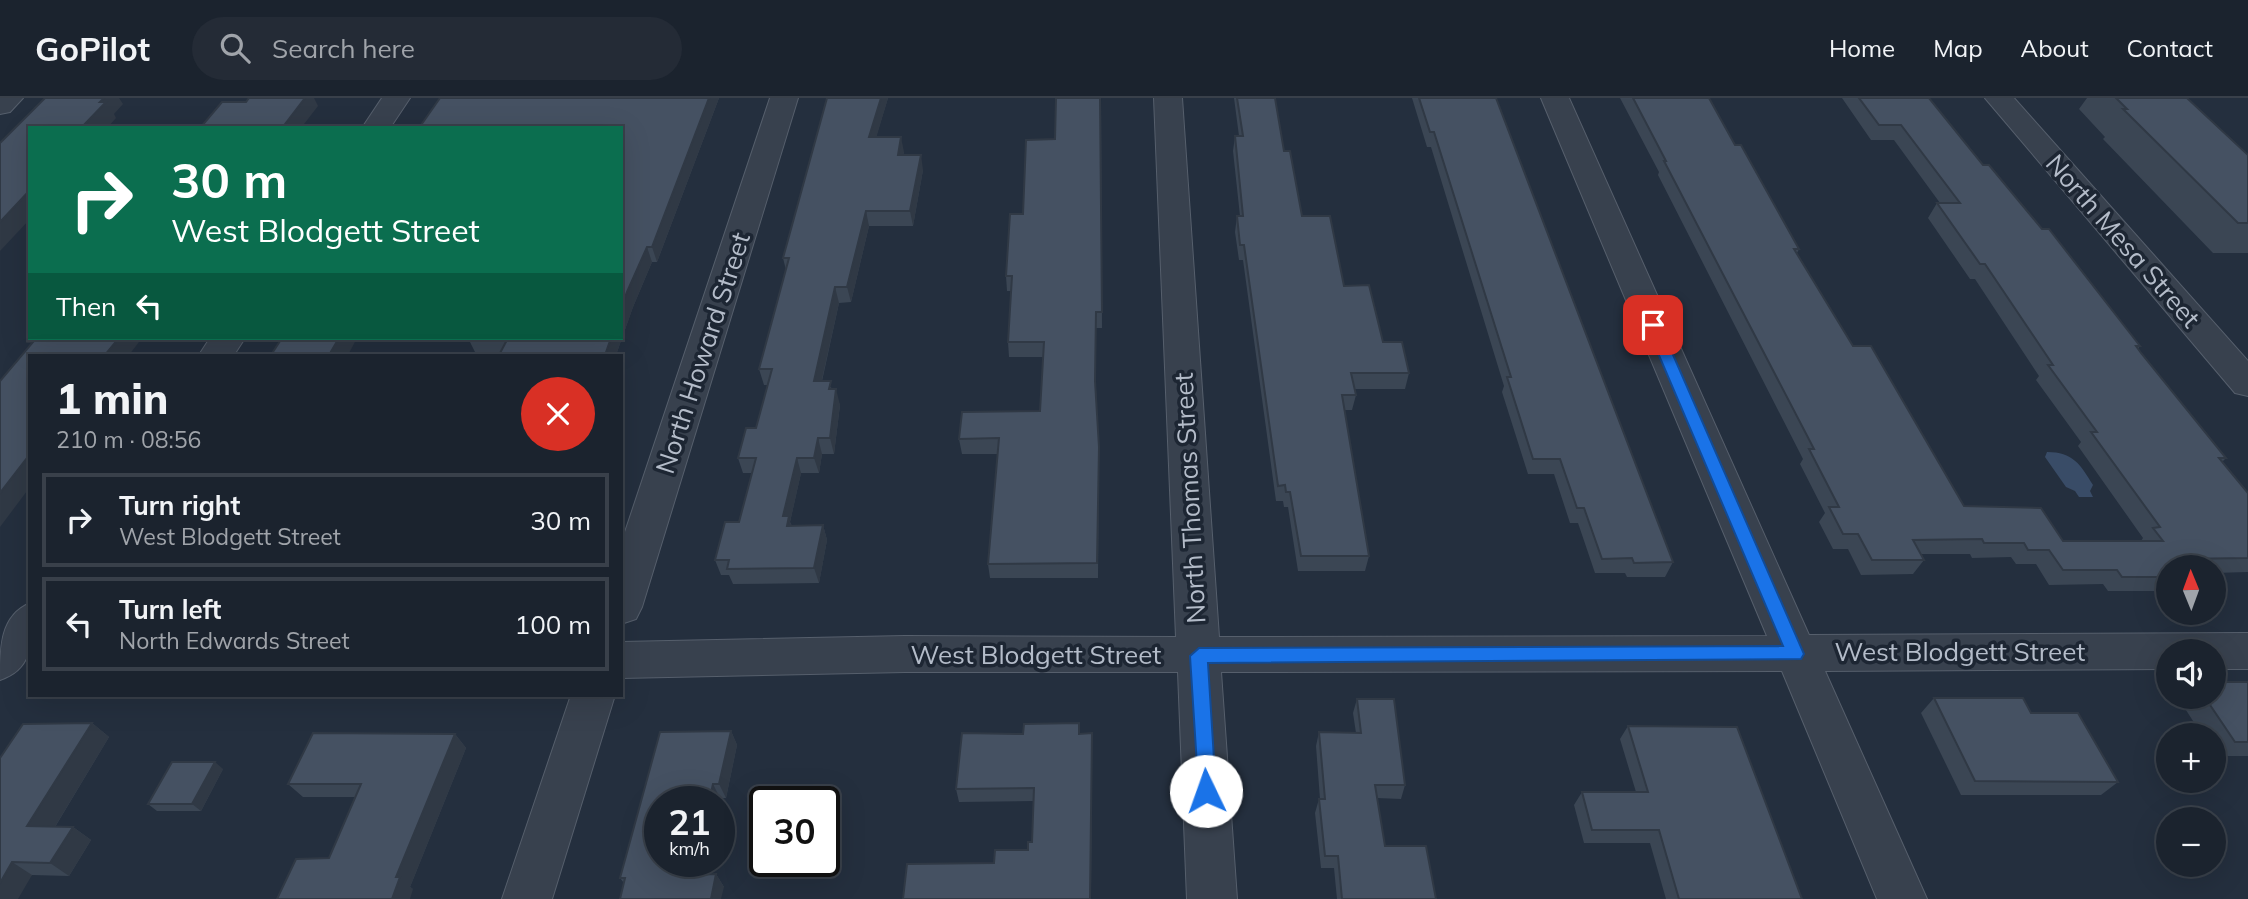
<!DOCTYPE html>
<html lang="en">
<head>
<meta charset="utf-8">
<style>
	:root { --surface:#1b232e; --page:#242b36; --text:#f1f3f6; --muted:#a0a4aa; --line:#39404a }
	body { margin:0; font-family:Mulish,sans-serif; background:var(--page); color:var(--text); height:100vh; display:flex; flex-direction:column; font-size:26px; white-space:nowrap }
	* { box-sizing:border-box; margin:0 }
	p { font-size:23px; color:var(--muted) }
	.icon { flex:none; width:38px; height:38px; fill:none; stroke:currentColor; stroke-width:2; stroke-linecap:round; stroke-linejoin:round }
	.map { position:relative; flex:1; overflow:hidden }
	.details { position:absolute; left:28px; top:256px; width:595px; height:343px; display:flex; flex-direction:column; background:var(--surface); border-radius:0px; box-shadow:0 7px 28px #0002,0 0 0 2px var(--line) }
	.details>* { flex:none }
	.banner { position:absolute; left:28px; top:28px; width:595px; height:214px; border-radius:0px; box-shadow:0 7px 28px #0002,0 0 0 2px var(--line); background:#0b6e4f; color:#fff; overflow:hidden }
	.needle { width:46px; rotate:359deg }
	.tools { position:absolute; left:2156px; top:457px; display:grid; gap:14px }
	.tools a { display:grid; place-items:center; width:70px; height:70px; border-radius:50%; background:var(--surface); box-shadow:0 7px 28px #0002,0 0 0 2px var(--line); font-size:35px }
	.speed { position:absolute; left:644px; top:688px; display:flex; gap:14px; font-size:35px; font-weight:700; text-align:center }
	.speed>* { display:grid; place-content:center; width:91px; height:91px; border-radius:50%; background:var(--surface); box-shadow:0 7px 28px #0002,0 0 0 2px var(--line); line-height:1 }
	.speed small { font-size:18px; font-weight:400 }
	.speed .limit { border:4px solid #111; border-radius:10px; background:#fff; color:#111 }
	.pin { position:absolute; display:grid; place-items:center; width:60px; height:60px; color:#fff; margin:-30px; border-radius:14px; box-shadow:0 4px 10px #0006 }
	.me { position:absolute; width:77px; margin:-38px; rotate:357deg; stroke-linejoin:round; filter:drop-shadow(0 0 5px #0008) }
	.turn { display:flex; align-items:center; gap:24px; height:147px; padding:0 28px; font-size:32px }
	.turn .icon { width:91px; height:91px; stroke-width:2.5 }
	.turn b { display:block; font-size:49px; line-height:60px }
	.then { display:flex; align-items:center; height:66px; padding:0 28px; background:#0003; gap:14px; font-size:26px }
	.round { display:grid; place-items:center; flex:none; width:74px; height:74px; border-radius:37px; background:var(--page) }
	.head { display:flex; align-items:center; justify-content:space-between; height:119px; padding:0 28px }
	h1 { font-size:42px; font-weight:800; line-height:52px }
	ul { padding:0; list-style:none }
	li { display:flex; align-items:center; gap:21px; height:94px; margin:0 14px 10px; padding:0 14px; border:4px solid var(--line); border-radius:0px }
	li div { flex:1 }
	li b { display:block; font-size:26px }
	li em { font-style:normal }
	header { display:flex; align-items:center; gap:42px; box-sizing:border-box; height:98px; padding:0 35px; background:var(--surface); border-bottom:2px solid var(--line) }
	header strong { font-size:33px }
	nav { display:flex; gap:38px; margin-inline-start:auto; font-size:24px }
	.search { width:490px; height:63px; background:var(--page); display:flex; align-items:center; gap:18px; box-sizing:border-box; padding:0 24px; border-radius:38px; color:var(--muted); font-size:26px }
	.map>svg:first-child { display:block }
</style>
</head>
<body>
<header>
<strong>GoPilot</strong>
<div class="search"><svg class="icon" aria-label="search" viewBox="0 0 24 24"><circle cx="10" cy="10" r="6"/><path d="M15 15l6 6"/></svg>Search here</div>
<nav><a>Home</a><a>Map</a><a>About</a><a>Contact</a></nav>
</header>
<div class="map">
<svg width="2248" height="801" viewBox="0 0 2248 801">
	<rect width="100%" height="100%" fill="#242f3e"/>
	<path fill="#394c67" d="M2047,354C2073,354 2080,366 2093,387L2090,393L2093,399H2079L2075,393L2066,389L2045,359Z"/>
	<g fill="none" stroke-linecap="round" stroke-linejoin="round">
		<defs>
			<g id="minor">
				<path d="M0,0H23L10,14L0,16Z"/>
				<path d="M382,0H410L390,30H362Z"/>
				<path d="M770,0H798L642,509L636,521L621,526V446Z"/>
				<path d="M1154,0H1182L1219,539L1767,538L1541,0H1569L1809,537L2248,535V571H2214V553H2168V571L1825,573L1927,801H1877L1782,573L1221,574L1237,801H1187L1178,574H905L621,580V544L905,538L1176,539Z"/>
				<path d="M1985,0H2014L2248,263V298L2235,295Z"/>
				<path d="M210,240H245L234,257H199Z"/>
				<path d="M30,505C30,538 38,569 0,582C0,549 0,518 30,505Z"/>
				<path d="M571,597H615L552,801H502Z"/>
			</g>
		</defs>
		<use href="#minor" stroke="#565f6c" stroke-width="2"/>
		<use href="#minor" fill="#38414e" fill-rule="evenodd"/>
	</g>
	<g fill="#3b4654">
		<path d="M440,0H719L657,164H652L633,209L616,257H499L501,254H475L468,240H621V30Z"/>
		<path d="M827,0H888L876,39L904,54L903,57L923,72L913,128H869L851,204L839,205L822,283L833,291L840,307L834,356H822L819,375H801L790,424L792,428L823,427L827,442L819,485L733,486L729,477H721L715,462L739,424L752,375H743L738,360L756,330L768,287H764L759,271L786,172L783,160Z"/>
		<path d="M1101,0L1102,230H1096V291L1099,364L1098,480H990L988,466L998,356H962L959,341L1040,313L1043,259H1009L1008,244L1011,193H1007L1006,178L1023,116L1055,41Z"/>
		<path d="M1234,0H1275L1284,53L1302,118L1344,188L1383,244L1409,275L1405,291H1354L1356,297L1352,312H1344L1369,458L1365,473H1298L1288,409H1284L1283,403H1276L1243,162H1239L1235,134L1237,118H1240L1233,53L1235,38H1239Z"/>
		<path d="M1412,0H1496L1673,464L1665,479H1627L1625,475H1595L1578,425H1570L1554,376H1528L1502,294L1504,288L1431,49H1427Z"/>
		<path d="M1620,0H1709L1735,47L1799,151L1797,155L1853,248L1964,408L2063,443H2141L2143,440L2078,348L2081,344L2036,282L2039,278L1975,181H1970L1928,120L1937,105H1940L1894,42H1871L1842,0H1929L1983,67L2140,248L2138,251L2141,255L2226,360L2222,364L2248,395V474L2214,475V469H2168V493H2108L2103,486L2049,487L2036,466H2016L2011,459L1972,460L1970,456H1921L1924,462L1913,476L1861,477L1848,451H1833L1819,424L1825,415L1800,366L1803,361L1658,77L1659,74Z"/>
		<path d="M2087,0H2187L2248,57V155H2213L2103,41L2105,39L2079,11Z"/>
		<path d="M2248,584V658H2216L2214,654V637H2202L2177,598H2214Z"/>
		<path d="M1934,600L2031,615L2118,684L2101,697H1961L1921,615Z"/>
		<path d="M1357,601L1405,687L1401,701L1377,700L1385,748L1436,801H1337L1334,770H1321L1315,715L1319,701H1320L1316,648L1319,634L1356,635L1353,615Z"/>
		<path d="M92,625L109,639L55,729H73L91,742L69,778L32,777L0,801L23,626Z"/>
		<path d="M1079,625L1080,635L1092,649L1091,801L994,765L1028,752L1032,744L1034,703L959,704L956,691L1023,636Z"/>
		<path d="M1628,628L1802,801H1666L1650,745H1584L1574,707L1582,694H1636L1620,641Z"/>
		<path d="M731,633L737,647L726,700H720L660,763H706L703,777L716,776L724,789L624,785L620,780Z"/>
		<path d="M455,636L466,650L410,789L413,791L329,760L356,699H303L288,686Z"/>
		<path d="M223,671L201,713H157L148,706Z"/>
	</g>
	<g fill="#303945">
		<path d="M101,0H119L123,6L114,16L116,20L107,30H81L100,4Z"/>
		<path d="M305,0H314L318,8L301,30H282Z"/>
		<path d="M709,0H719L657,164L652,149Z"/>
		<path d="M881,0H888L872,54L869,39Z"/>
		<path d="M901,39L904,54L900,72L898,57Z"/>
		<path d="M921,57L923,72L913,128L910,113Z"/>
		<path d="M30,92V121L0,153V124Z"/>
		<path d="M866,113L869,128L851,204L847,189Z"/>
		<path d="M647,149L652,164L633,209L616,257H605L611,240H621V210L627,194Z"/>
		<path d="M835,189L839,205L818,299L814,283Z"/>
		<path d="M119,240H142L129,257H105Z"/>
		<path d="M339,240H357L348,257H329Z"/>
		<path d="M836,291L840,307L834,356L830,340Z"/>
		<path d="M818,340L822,356L819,375L814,360Z"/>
		<path d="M30,356V389L0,429V395Z"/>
		<path d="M797,360L801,375L790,424L793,433L791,443L783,418Z"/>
		<path d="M823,427L827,442L819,485L814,470Z"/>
		<path d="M92,625L109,639L47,742L27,728Z"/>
		<path d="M731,633L737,647L726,700L719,686Z"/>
		<path d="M1092,635L1091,801H1090Z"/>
		<path d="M455,636L466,650L410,789L413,791L410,801H392L396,779Z"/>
		<path d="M215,664L223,671L201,713L192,706Z"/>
		<path d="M713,686L720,700L719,704H709Z"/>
		<path d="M73,729L91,742L69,778L50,765Z"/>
		<path d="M696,763H706L701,789L693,777Z"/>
		<path d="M12,764L32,777L18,801H0V785Z"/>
		<path d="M716,776L724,789L721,801H711Z"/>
	</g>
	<g fill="#455162" stroke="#303945" stroke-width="2">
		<path d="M45,0H104L100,4H106L81,30H30V92L0,124V45Z"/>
		<path d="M249,0H305L282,30H200L222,4H246Z"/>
		<path d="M440,0H709L652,149H647L627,194L621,210V30H419Z"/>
		<path d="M827,0H881L869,39H901L898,57H921L910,113H866L847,189H835L814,283H831L829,291H836L830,340H818L814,360H797L783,418H789L787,428L823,427L814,470L727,471L729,462H715L725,424H739L756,360H738L746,330H756L772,271H759L789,160H783Z"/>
		<path d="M1056,0H1100L1102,214H1096L1095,283L1099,349L1097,465L988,466L999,340L959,341L962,314L1040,313L1044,244H1008L1012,178H1006L1010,116H1023L1026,42L1055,41Z"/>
		<path d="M1237,0H1275L1284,53H1290L1302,118H1330L1344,188L1369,187L1383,244H1402L1409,275H1351L1356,297H1342L1369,458H1301L1290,394H1286L1285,387L1278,388L1244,147H1240L1237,118H1243L1235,38H1243Z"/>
		<path d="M1419,0H1496L1673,464L1634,465L1632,460L1602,461L1584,410H1577L1560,361H1533L1507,279H1511L1434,34H1430Z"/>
		<path d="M1633,0H1709L1735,47H1741L1799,151H1794L1853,248H1871L1964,408L2041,410L2063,443H2163L2153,430L2160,429L2091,334H2097L2048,267H2053L1985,166H1980L1937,105H1960L1901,27H1879L1859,0H1929L1983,67H1989L2042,131H2049L2140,248H2136L2141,255L2226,360H2219L2248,395V460L2178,461L2184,469H2168V479H2122L2117,472H2063L2049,452H2028L2024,445H1984L1982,441L1913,442L1924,462H1872L1858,436H1843L1829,409H1839L1809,351H1814L1664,63H1666Z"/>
		<path d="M2116,0H2187L2248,57V125H2238L2123,11H2127Z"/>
		<path d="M32,240H119L105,257H30V356L0,395V283L33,244H28Z"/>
		<path d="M282,240H339L329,257H271Z"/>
		<path d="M508,240H611L605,257H499Z"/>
		<path d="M2214,584H2248V644H2235L2204,598H2214Z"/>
		<path d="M1934,600H2023L2031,615H2078L2118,684L1975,683Z"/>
		<path d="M1357,601H1394L1405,687H1375L1385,748H1426L1436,801H1342L1338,758H1325L1319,701H1325L1319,634L1361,635Z"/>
		<path d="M92,625L27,728L73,729L50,765L12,764L0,785V660L23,626Z"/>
		<path d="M1079,625V636L1092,635L1090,801H903L907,766L994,765L995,752H1028V744H1032L1034,690L956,691L962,635L1023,636L1024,626Z"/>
		<path d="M1628,628L1737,629L1802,801H1679L1659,732H1592L1582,694H1648Z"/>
		<path d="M731,633L719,686H713L709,704H660V763H696L693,777L716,776L711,801H620L625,780H620L660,634Z"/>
		<path d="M313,635L455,636L396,779H400L392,801H277L296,761L329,760L361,686H288Z"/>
		<path d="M172,664H215L192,706H148Z"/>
	</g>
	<path fill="#1a73e8" stroke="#114b97" stroke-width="2" d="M1653,223L1660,227L1804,556L1801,561L1208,565L1216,693L1213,699L1206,702L1199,699L1190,558L1199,550L1783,548L1646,227Z"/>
	<g text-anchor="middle" stroke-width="7" stroke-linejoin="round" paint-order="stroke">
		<g font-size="26" fill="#b4bcc9" stroke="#1d2633">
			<text transform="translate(2123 143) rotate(49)" y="9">North Mesa Street</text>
			<text transform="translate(703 255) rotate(-72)" y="9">North Howard Street</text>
			<text transform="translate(1190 400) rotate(-93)" y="9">North Thomas Street</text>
			<text x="1960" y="563">West Blodgett Street</text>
			<text x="1036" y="566">West Blodgett Street</text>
		</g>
	</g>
</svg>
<div class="tools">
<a><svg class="needle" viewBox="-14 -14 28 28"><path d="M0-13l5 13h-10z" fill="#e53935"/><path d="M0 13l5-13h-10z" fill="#a0a4aa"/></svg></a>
<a><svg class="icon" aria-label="sound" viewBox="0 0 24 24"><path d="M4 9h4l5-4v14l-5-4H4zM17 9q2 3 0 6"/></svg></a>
<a>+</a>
<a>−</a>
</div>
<div class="speed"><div>21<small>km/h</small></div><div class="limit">30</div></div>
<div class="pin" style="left:1653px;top:227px;background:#d93025"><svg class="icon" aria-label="arrive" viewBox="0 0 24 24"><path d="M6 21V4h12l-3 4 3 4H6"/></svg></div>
<svg class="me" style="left:1206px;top:693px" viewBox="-20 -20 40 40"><circle r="19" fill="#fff"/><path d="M0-13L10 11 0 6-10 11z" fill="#1a73e8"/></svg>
<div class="banner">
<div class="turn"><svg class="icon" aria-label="right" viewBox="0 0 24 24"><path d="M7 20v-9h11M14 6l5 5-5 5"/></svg><div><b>30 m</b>West Blodgett Street</div></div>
<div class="then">Then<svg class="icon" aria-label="left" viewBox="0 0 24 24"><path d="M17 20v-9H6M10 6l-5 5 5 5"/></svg></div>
</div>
<section class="details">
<div class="head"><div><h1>1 min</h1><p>210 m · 08:56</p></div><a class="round" style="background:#d93025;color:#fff"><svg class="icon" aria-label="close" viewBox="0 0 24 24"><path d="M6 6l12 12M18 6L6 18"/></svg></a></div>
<ul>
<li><svg class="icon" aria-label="right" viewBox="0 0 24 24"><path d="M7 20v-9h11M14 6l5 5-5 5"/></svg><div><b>Turn right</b><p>West Blodgett Street</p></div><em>30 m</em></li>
<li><svg class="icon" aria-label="left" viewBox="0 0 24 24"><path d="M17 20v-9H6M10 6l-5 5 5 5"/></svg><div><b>Turn left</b><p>North Edwards Street</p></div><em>100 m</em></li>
</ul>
</section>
</div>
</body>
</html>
